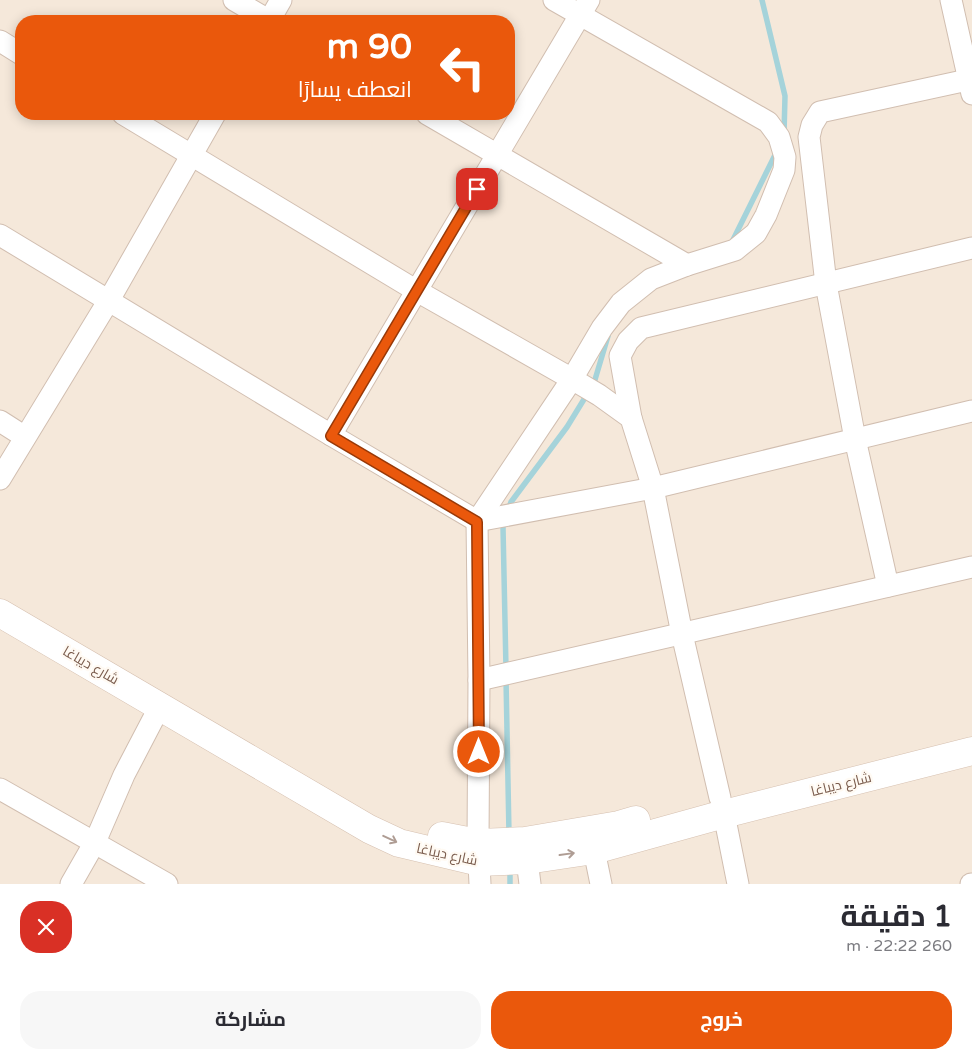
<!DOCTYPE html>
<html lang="ar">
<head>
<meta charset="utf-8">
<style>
	:root { --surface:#fff; --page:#f7f7f7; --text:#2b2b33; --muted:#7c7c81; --accent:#ea580c }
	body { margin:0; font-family:"Varela Round",Cairo,sans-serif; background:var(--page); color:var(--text); direction:rtl; height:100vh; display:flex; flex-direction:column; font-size:19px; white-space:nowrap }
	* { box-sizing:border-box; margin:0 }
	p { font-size:16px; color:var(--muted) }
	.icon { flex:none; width:28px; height:28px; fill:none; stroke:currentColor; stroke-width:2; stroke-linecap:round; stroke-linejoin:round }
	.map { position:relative; height:884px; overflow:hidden; direction:ltr }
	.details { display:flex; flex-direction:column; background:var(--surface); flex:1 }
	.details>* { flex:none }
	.hud { position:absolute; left:15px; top:15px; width:500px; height:105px; border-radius:20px; box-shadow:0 2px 12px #0003; direction:rtl; background:#ea580c; color:#fff; overflow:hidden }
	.pin { position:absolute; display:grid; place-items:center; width:42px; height:42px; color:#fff; margin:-21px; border-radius:10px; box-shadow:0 2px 8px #0006 }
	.me { position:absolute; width:55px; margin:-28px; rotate:0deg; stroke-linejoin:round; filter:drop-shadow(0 0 4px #0008) }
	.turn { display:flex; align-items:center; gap:18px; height:105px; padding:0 20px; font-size:22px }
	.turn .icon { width:65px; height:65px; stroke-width:2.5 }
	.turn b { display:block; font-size:35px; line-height:42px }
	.round { display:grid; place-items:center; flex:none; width:52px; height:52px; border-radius:20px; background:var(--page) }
	.overview { display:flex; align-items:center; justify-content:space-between; height:85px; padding:0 20px }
	h1 { font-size:30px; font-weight:700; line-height:38px }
	.primary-button { display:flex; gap:10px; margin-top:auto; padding:10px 20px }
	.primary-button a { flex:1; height:58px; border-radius:20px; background:var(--accent); color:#fff; font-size:20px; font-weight:700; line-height:58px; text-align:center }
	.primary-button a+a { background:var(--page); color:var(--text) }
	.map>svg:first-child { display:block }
</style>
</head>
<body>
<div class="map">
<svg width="972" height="884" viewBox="0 0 972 884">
	<rect width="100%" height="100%" fill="#fdf6ec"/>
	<path fill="#f5e8da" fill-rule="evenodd" d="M0,0H972V884H0ZM21,21H509V114H21Z"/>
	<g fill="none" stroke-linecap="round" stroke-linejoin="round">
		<g stroke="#a5d3da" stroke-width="5.5">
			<path d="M762,0L785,96L784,134"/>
			<path d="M731,244L777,151"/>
			<path d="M508,510L511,502L567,427L594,383L608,336"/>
			<path d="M505,521L503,527L506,669"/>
			<path d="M506,679L509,834"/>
			<path d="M510,869V884"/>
		</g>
		<defs>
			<g id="street">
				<path d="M234,0L270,21"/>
				<path d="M951,0L972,94"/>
				<path d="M269,21L281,0"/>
				<path d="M0,41L21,54"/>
				<path d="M123,114L417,291L572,379L599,395L631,418L653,488L682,634L720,798"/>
				<path d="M427,114L687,265"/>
				<path d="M0,235L331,435L477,521L653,488L972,411"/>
				<path d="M631,418L620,356L628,341L641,328L972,248"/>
				<path d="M0,421L25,437"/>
				<path d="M331,435L589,0"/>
				<path d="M0,479L109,300L215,114"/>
				<path d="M888,586L855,439L826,284L809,137L812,125L820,112L972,79"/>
				<path d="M479,680L972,567"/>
				<path d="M0,789L167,884"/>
				<path d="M724,814L738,884"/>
				<path d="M525,844L530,884"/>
				<path d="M594,850L601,884"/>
				<path d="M71,884L95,842L124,775L160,706"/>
				<path d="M480,884L478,843L479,680L477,521L572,379L602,328L621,303L651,279L687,265L735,250L756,233L766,215L784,170L785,157L779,137L768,122L554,0"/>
				<path d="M971,884H972"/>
			</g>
			<g id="secondary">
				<path d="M0,613L369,829L399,843L479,862L527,860L594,850L724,814L972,751"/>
				<path d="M442,836L478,843L525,841L619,825L636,820"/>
			</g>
		</defs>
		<use href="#street" stroke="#d1beb0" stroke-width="23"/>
		<use href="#secondary" stroke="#d6c0b0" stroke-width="29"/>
		<use href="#street" stroke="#fff" stroke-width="21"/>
		<use href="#secondary" stroke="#fff" stroke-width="28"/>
	</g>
	<defs><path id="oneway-shaft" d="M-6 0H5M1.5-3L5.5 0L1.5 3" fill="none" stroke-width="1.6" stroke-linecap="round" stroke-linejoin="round" transform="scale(1.25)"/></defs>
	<g stroke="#af9d94">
		<use href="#oneway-shaft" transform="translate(390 839) rotate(25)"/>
		<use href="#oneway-shaft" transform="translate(567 854) rotate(-8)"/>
	</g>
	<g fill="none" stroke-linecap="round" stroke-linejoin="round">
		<defs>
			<path id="route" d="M477,189L331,436L477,522L479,752"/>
		</defs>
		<use href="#route" stroke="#983908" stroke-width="12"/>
		<use href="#route" stroke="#ea580c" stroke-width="9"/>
	</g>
	<g text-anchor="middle" stroke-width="4.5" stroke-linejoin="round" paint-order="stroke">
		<g font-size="14" fill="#7a5c4d" stroke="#fffaf3">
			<text transform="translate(91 665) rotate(30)" y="5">شارع ديباغا</text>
			<text transform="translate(841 784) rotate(-14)" y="5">شارع ديباغا</text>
			<text transform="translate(447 854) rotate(12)" y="5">شارع ديباغا</text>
		</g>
	</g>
</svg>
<div class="pin" style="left:477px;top:189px;background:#d93025"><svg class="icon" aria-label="arrive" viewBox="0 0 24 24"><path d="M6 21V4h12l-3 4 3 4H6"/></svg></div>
<svg class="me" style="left:479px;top:752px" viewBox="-20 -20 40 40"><circle r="17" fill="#ea580c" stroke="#fff" stroke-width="3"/><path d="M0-11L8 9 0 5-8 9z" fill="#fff"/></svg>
<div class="hud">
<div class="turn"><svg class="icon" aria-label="left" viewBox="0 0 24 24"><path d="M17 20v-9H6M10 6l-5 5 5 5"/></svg><div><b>90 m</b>انعطف يسارًا</div></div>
</div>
</div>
<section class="details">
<div class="overview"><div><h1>1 دقيقة</h1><p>260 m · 22:22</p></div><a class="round" style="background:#d93025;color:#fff"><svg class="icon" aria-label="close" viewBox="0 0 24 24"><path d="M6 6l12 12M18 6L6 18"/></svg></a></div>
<div class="primary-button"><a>خروج</a><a>مشاركة</a></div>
</section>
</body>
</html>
